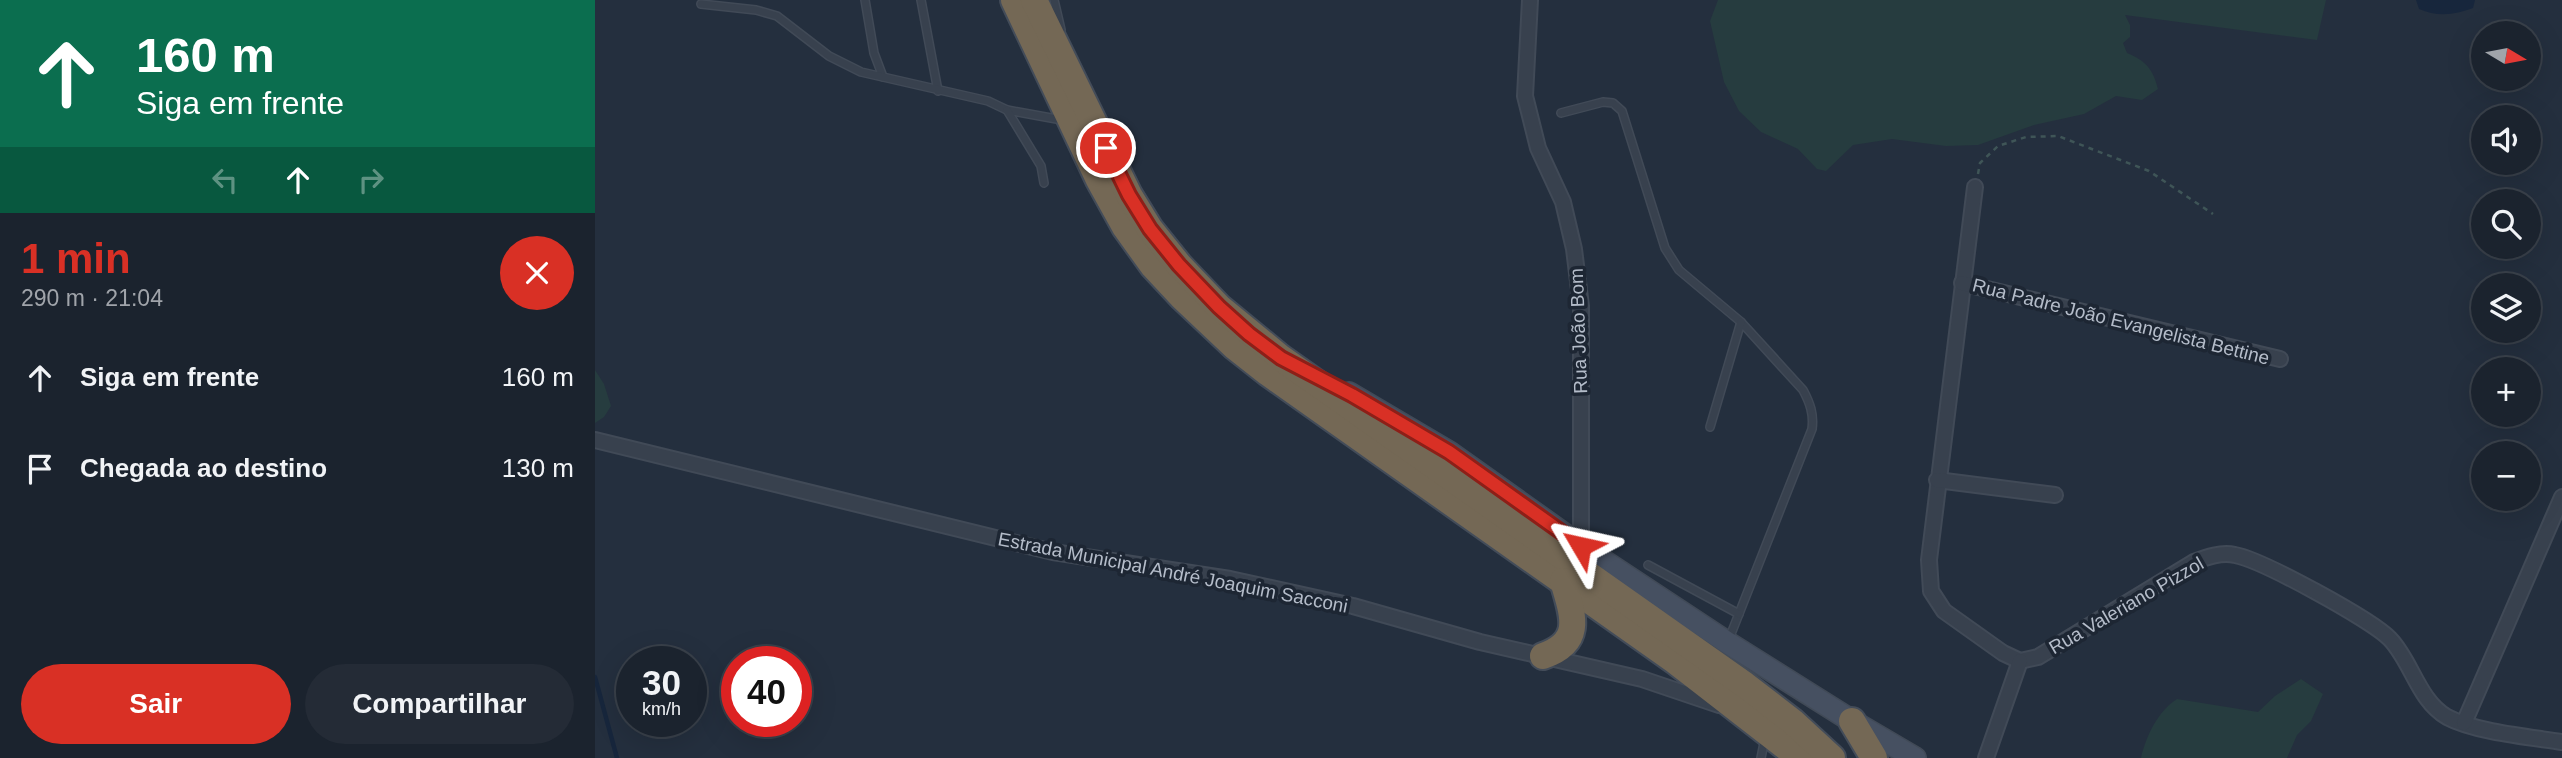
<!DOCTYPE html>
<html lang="pt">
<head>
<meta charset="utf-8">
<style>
	:root { --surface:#1b232e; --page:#242b36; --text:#f1f3f6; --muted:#a0a4aa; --line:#39404a; --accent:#d93025 }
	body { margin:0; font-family:Arial,sans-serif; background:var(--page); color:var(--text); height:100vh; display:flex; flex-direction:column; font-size:26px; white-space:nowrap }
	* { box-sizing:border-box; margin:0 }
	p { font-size:23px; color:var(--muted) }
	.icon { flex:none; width:38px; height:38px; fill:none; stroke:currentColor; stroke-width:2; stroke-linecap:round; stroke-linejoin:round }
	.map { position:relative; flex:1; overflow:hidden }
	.side { display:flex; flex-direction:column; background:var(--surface); width:595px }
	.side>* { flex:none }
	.guide { background:#0b6e4f; color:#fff; overflow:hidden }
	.needle { width:46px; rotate:100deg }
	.controls { position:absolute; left:1876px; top:21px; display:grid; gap:14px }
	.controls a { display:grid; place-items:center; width:70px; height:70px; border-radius:50%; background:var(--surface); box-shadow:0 7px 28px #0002,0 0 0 2px var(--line); font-size:35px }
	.speed { position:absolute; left:21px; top:646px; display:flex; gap:14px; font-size:35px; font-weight:700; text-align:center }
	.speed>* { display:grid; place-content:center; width:91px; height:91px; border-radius:50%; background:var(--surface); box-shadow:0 7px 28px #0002,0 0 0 2px var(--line); line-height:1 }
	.speed small { font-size:18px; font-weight:400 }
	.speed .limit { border:10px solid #d22; background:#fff; color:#111 }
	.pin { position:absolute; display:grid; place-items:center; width:60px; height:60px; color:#fff; margin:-30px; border:4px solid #fff; border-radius:50%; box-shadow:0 2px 7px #0007 }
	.me { position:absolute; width:77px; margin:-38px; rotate:306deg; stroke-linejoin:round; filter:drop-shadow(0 0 5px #0008) }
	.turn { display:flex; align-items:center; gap:24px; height:147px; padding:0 21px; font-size:32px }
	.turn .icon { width:91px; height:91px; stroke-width:2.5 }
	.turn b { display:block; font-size:49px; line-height:60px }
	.lanes { display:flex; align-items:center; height:66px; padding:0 21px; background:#0003; justify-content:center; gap:35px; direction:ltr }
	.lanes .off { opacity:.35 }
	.round { display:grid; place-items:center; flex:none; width:74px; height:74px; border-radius:37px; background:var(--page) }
	.summary { display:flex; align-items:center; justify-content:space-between; height:119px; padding:0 21px }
	h1 { font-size:42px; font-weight:700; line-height:52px; color:var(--accent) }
	.cta { display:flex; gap:14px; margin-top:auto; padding:14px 21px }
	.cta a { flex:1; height:80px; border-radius:42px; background:var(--accent); color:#fff; font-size:28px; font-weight:700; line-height:80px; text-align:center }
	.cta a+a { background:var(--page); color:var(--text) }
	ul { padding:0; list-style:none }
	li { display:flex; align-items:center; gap:21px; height:91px; padding:0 21px }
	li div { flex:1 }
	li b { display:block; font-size:26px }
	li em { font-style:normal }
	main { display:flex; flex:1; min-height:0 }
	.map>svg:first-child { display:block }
</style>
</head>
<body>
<main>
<section class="side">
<div class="guide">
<div class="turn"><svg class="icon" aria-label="ahead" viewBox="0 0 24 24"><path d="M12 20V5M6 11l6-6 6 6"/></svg><div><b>160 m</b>Siga em frente</div></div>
<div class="lanes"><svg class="icon off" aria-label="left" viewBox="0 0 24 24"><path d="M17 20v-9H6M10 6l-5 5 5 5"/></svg><svg class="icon" aria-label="ahead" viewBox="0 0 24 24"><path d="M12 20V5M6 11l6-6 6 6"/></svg><svg class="icon off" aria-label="right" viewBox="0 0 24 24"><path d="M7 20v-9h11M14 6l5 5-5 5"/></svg></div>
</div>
<div class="summary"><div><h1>1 min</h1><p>290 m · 21:04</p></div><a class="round" style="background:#d93025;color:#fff"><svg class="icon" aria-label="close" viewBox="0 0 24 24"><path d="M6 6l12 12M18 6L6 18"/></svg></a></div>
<ul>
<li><svg class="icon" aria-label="ahead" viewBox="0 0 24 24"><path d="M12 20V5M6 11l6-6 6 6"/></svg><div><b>Siga em frente</b></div><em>160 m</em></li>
<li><svg class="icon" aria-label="arrive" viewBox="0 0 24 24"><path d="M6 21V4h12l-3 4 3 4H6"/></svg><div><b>Chegada ao destino</b></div><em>130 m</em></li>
</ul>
<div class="cta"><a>Sair</a><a>Compartilhar</a></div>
</section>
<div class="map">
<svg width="1967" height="758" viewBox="0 0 1967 758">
	<rect width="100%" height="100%" fill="#242f3e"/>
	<g fill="#263c3f">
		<path d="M1123,0H1731L1722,40L1530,15L1535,25V37L1528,43L1532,53C1551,61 1558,69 1563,89L1547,100L1521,96L1489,114L1439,125L1383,145L1351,146L1297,139L1258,145L1231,171L1222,169L1203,149L1166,132L1144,111L1129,82L1115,21Z"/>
		<path d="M0,370L9,384L16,406L9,417L0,423Z"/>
		<path d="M1706,679L1728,694L1716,721L1702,735L1692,758H1546C1551,736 1563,711 1582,699L1663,712L1680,696Z"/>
	</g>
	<path fill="#17263c" d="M1821,0H1880L1878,8C1860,15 1842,17 1824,9Z"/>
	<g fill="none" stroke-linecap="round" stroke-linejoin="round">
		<path stroke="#17263c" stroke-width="4.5" d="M0,677L22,758"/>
		<defs>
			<g id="lane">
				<path d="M270,0L279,53L288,77"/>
				<path d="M326,0L343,91"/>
				<path d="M459,0L466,30"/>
				<path d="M106,4L161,10L182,16L234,56L266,72L393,101L412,110L467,120"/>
				<path d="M412,110L446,166L449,183"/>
				<path d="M966,113L1008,102L1018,103L1027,111L1070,248L1084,270L1146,322L1208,390C1215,403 1219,414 1217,429L1134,639"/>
				<path d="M1115,427L1146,322"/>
				<path d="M1053,565L1144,614"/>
				<path d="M1166,758L1170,738"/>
			</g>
			<g id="street">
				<path d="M935,0L930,96L943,148L968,202L979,249L986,306V546"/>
				<path d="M1380,187L1334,560L1336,591L1349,611L1408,653L1425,661L1443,657L1599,562C1612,557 1626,552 1640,555C1667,560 1777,620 1795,639C1817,662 1823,700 1852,717C1880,732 1934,737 1967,742"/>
				<path d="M1367,283L1685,359"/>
				<path d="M0,440L458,552L635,579L758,606L885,642L1047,679L1124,705"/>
				<path d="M1342,480L1460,495"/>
				<path d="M1869,723L1967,497"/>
				<path d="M1391,758L1425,661"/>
			</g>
			<path id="secondary" d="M754,393L854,452L986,546L1133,643L1257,721L1320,758"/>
			<g id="highway">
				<path d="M419,0L504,180L530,227L558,266L586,296L640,347L673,373L1080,661L1205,758"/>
				<path d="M439,0L534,195L555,229L584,265L624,307L686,358L1150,685L1198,722L1237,758"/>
				<path d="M948,656C989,642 978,615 968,581"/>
				<path d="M1257,721L1279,758"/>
			</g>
		</defs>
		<use href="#lane" stroke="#414a57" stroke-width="10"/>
		<use href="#street" stroke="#414a57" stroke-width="18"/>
		<use href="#secondary" stroke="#414a57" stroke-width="24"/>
		<use href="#highway" stroke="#434c59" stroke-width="30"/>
		<path stroke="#3f5557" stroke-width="2.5" stroke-dasharray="5 5" stroke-linecap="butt" d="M1383,174L1385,163L1403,146L1431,137L1463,136L1554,171L1618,214"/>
		<use href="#lane" stroke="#38414e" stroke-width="7"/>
		<use href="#street" stroke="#38414e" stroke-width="14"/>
		<use href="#secondary" stroke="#465061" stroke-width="21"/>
		<use href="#highway" stroke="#746855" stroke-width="26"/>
	</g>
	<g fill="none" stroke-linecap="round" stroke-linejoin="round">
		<defs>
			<path id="route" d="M511,148L534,195L555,229L584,265L624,307L654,334L686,358L757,395L854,452L986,546"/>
		</defs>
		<use href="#route" stroke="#8d1f18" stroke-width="18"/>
		<use href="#route" stroke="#d93025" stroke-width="12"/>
	</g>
	<g text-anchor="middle" stroke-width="7" stroke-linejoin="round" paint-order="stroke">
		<g font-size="19" fill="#b4bcc9" stroke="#1d2633">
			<text transform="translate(1526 321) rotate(14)" y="7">Rua Padre João Evangelista Bettine</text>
			<text transform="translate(983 331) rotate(-92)" y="7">Rua João Bom</text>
			<text transform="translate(578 572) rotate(11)" y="7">Estrada Municipal André Joaquim Sacconi</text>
			<text transform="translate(1531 605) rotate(-30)" y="7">Rua Valeriano Pizzol</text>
		</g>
	</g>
</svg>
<div class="controls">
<a><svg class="needle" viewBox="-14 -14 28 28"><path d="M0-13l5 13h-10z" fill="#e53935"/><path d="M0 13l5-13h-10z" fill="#a0a4aa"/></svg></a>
<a><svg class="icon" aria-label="sound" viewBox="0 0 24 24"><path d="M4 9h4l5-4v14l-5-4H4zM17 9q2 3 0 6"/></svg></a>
<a><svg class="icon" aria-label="search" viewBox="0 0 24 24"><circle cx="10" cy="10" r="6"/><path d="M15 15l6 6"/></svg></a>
<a><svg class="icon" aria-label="layers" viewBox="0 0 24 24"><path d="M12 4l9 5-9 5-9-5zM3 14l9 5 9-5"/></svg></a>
<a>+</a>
<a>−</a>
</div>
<div class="speed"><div>30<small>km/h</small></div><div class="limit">40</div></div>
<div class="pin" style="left:511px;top:148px;background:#d93025"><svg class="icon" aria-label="arrive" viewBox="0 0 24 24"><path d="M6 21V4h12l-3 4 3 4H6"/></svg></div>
<svg class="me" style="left:986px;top:546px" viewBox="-20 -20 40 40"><path d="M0-17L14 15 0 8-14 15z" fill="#d93025" stroke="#fff" stroke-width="4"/></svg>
</div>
</main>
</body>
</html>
